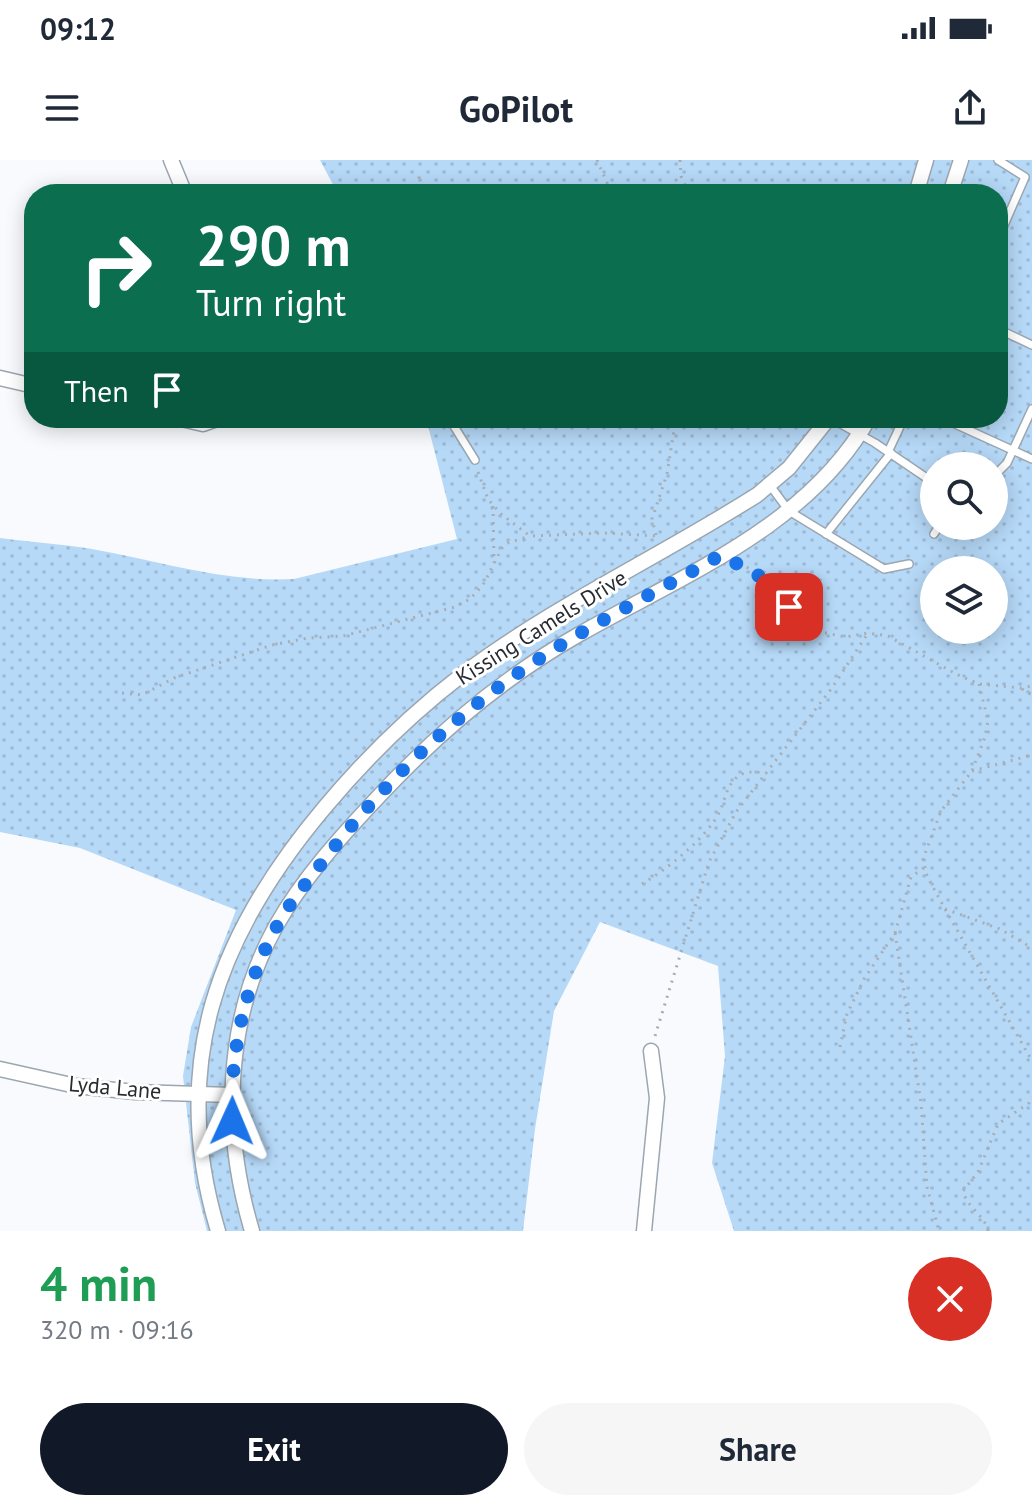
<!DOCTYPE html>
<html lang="en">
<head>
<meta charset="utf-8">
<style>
	:root { --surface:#fff; --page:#f6f6f7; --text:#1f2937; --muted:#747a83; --accent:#111827 }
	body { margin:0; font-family:"PT Sans",sans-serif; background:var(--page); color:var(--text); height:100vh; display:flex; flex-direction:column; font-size:30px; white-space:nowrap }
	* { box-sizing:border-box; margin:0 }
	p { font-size:26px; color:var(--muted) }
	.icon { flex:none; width:44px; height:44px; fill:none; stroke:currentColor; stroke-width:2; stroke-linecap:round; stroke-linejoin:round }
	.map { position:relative; height:1071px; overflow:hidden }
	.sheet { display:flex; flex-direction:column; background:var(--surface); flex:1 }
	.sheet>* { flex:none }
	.banner { position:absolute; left:24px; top:24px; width:984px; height:244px; border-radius:32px; box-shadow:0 4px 20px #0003; background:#0b6e4f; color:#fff; overflow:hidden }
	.fabs { position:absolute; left:920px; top:292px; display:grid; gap:16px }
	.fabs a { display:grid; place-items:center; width:88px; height:88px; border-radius:50%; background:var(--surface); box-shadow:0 4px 20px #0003; font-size:40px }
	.pin { position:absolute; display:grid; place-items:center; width:68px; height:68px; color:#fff; margin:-34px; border-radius:16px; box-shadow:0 4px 12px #0006 }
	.me { position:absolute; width:88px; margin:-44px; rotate:1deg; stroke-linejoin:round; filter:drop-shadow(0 0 6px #0008) }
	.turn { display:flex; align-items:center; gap:28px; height:168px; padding:0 40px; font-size:36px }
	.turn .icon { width:104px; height:104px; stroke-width:2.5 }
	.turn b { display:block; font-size:56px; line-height:68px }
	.then { display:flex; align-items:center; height:76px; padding:0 40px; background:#0003; gap:16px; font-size:30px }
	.round { display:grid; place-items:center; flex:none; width:84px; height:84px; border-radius:42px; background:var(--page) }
	.summary { display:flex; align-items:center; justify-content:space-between; height:136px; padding:0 40px }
	h1 { font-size:48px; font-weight:700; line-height:60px; color:#1e9e55 }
	.primary-button { display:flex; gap:16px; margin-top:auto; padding:16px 40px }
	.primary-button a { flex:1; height:92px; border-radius:48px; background:var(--accent); color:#fff; font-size:32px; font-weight:700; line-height:92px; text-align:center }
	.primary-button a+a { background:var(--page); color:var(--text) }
	.status { display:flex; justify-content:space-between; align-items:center; height:56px; padding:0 40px; background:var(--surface); direction:ltr }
	.status svg { height:22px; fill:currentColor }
	header { display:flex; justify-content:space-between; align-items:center; height:104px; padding:0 40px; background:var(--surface); font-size:36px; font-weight:700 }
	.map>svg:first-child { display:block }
</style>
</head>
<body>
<div class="status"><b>09:12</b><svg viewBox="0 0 49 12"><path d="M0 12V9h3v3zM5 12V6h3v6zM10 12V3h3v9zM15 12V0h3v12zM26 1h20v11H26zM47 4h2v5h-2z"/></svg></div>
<header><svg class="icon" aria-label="menu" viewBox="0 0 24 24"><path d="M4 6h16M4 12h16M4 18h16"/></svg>GoPilot<svg class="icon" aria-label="share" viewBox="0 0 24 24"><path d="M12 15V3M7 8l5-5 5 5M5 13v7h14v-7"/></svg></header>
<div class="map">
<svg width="1032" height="1071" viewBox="0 0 1032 1071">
	<defs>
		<pattern id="grass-dots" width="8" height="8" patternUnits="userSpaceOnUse" patternTransform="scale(2)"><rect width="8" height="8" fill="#b6d9f8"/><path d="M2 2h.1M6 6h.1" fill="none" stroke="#9cbad5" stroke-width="1.8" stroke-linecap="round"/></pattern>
	</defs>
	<rect width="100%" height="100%" fill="#f8fafd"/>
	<path fill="url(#grass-dots)" fill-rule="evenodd" d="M320,0H1032V1071H734L712,1003L725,896L718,806L600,762L554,851L535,969L523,1071H207L195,1023L183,916L191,867L236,750L80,688L0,672V378C31,382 62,384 92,389C160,401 225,423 294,419L457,379L426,258H998V34H338ZM934,306H994V366H934ZM934,410H994V470H934Z"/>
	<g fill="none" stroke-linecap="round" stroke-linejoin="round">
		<defs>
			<g id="lane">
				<path d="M998,79L1025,17L998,0"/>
				<path d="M998,169L1032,185"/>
				<path d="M449,258L475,300"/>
				<path d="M830,258L875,283L934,323"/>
				<path d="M942,258L1032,299"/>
				<path d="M888,292L904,258"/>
				<path d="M994,316L1007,303L1032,249"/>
				<path d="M769,324L789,351L884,409L909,404"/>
				<path d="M826,374L891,293"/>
				<path d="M934,374L939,366"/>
			</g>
			<g id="street">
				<path d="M171,0L185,34"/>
				<path d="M916,34L926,0"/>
				<path d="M950,34L961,0"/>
				<path d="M0,218L34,226"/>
				<path d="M177,258L203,264L220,258"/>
				<path d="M0,909L76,926L135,932L231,935"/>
				<path d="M218,1071C168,905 217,775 325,647C366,598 412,553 463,514C555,445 661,396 757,335L789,308L829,258"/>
				<path d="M252,1071C222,970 224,860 276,766C303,718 343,674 381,634C439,572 504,517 578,475C681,416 808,367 869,258"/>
				<path d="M644,1071L657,938L651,891"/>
			</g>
		</defs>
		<use href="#lane" stroke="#9ba6b0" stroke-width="10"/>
		<use href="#street" stroke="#9ba6b0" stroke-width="17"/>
		<g stroke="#aaadb0" stroke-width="3" stroke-dasharray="2 6" stroke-linecap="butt">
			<path d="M597,0L612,34"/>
			<path d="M680,0L681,16L689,34"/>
			<path d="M417,34L420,22L418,13"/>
			<path d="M478,312L488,339L501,354L530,376L604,373L657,376"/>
			<path d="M493,346L494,403"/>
			<path d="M656,375L652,359L667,314L676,258"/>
			<path d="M740,403L770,422L803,462L821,472L846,477L868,473L888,476L958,515L979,524L1021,528L1032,526"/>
			<path d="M979,524L988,561L985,577L972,611L941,651L923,699L927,716L945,749L1032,901"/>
			<path d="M1022,529L1032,535"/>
			<path d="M122,533L142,535L174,518L272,485L308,478L343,476L455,447L470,439L483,425L502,388L508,383L530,376"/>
			<path d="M972,611L1032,595"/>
			<path d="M642,724C667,709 707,678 720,651C725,640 726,627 736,618C744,610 755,612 766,613L832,528L868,473"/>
			<path d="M945,749L1000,769L1032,788"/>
			<path d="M895,773L921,943L927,1027L939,1071"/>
			<path d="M655,876L709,702L736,652L766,613"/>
			<path d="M840,887L847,854L864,819L895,773L911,717L925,707"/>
			<path d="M988,1071C985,1055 967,1048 963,1031L978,1012L998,964L1029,943L1032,937"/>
		</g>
		<use href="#lane" stroke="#fff" stroke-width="7"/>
		<use href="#street" stroke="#fff" stroke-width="14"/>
	</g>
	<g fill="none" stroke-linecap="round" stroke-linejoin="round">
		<path stroke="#1a73e8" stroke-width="14" stroke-dasharray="0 25.2" d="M232,961C230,894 244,826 276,768C287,747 303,727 318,708C376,631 447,561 527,507C588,465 657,432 721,395L770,422L789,447"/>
	</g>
	<g text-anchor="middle" stroke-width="6" stroke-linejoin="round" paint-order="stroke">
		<g font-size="22" fill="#282c31" stroke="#fff">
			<text transform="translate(541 467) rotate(-32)" y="8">Kissing Camels Drive</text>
			<text transform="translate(115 927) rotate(5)" y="8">Lyda Lane</text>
		</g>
	</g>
</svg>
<div class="fabs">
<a><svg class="icon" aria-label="search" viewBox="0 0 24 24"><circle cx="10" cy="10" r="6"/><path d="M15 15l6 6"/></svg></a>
<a><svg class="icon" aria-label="layers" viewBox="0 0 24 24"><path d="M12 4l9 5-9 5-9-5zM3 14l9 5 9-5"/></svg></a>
</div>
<div class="pin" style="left:789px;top:447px;background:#d93025"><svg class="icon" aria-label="arrive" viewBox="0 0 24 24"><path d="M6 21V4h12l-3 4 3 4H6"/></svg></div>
<svg class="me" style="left:232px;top:961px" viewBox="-20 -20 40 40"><path d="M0-17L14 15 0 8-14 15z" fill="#1a73e8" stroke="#fff" stroke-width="4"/></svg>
<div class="banner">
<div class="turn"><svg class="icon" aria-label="right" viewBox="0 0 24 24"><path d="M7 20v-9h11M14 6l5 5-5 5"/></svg><div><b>290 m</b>Turn right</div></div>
<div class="then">Then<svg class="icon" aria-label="arrive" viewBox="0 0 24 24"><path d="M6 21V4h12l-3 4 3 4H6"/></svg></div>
</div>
</div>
<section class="sheet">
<div class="summary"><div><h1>4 min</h1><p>320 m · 09:16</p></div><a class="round" style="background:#d93025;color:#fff"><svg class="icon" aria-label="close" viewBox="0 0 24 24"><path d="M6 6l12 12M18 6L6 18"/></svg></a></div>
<div class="primary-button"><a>Exit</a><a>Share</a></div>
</section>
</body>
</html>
